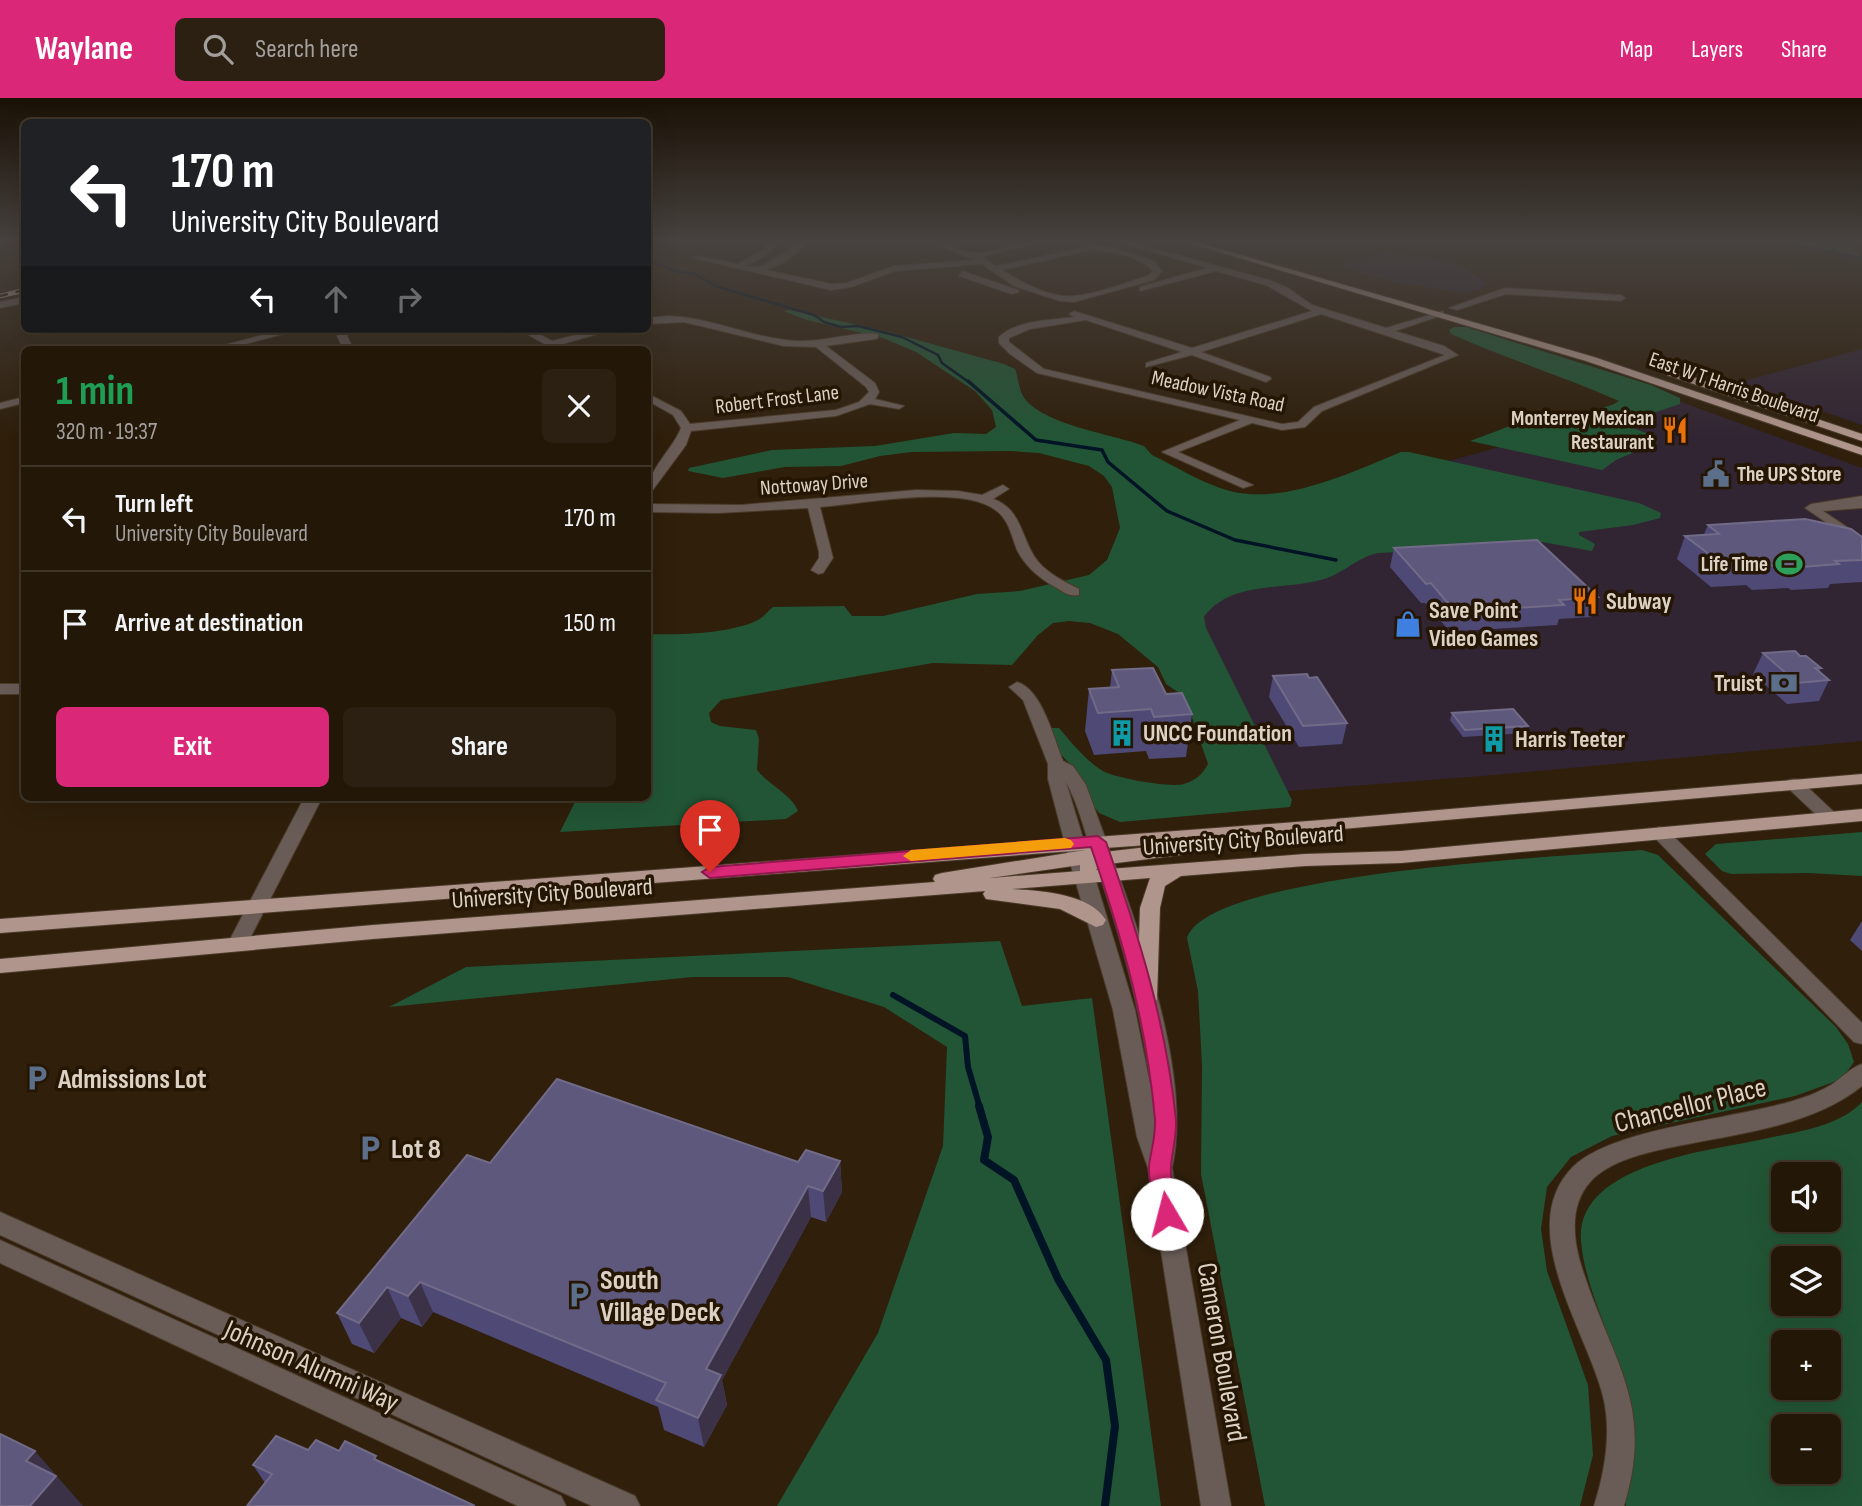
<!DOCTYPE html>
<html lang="en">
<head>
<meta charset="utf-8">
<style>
	:root { --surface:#231708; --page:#2b2012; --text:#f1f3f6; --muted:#a39f9c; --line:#403629; --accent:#db2777 }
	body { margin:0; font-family:"Sofia Sans Condensed",sans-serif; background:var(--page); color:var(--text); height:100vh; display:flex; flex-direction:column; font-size:26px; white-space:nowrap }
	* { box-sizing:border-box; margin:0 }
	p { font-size:23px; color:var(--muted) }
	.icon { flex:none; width:38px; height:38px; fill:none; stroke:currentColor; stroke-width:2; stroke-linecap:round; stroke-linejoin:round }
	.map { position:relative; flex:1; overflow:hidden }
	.side { position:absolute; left:21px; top:248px; width:630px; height:455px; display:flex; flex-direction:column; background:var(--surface); border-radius:10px; box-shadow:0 7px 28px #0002,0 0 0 2px var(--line) }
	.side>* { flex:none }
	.banner { position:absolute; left:21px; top:21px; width:630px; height:214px; border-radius:10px; box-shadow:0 7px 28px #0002,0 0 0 2px var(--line); background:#202124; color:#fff; overflow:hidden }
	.buttons { position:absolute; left:1771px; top:1064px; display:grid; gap:14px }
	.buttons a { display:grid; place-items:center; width:70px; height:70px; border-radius:10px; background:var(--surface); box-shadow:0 7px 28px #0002,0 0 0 2px var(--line); font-size:35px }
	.pin { position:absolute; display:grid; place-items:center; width:60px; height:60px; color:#fff; margin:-72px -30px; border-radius:50% 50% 50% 0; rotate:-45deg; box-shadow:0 0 7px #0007 }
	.pin .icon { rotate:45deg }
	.me { position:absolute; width:77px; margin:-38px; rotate:352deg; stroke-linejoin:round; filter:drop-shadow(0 0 5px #0008) }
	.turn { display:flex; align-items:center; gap:24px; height:147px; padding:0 35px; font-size:32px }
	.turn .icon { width:91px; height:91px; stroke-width:2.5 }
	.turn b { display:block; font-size:49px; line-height:60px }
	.lanes { display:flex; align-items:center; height:66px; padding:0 35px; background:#0003; justify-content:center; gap:35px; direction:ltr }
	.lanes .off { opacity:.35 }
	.round { display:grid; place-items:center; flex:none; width:74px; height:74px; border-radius:10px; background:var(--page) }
	.summary { display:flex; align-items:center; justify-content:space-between; height:119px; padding:0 35px }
	h1 { font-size:42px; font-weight:700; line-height:52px; color:#1e9e55 }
	.cta { display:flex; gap:14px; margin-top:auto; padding:14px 35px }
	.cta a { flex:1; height:80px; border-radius:10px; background:var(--accent); color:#fff; font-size:28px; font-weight:700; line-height:80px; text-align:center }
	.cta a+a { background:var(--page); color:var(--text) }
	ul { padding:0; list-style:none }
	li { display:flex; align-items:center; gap:21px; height:105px; padding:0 35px; border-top:2px solid var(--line) }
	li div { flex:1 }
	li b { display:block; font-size:26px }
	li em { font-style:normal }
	header { display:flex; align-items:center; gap:42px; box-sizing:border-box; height:98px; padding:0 35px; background:var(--accent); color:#fff }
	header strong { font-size:33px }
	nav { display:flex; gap:38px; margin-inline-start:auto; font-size:24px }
	.search { width:490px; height:63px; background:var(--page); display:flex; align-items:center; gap:18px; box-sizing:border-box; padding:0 24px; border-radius:10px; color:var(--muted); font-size:26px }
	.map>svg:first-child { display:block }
</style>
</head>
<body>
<header>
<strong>Waylane</strong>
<div class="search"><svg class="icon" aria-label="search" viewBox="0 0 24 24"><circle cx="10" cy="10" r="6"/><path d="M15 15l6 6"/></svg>Search here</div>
<nav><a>Map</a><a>Layers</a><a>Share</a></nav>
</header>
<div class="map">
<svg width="1862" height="1408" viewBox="0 0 1862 1408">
	<rect width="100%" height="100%" fill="#2f1f0b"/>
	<g fill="#322533">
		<path d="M1388,154L1445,163L1462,169L1488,186L1483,187L1482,191L1463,195L1399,185L1338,168Z"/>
		<path d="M1862,251V327L1740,284Z"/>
		<path d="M1673,301L1862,370V643L1494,677L1275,694L1153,445Z"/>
	</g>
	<g fill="#225535" fill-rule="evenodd">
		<path d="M1771,144H1850L1857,148H1851L1862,159Z"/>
		<path d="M790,212L885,233L1004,266L1015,271C1018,279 1019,291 1023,298C1041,327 1113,336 1144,348L1152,357C1177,369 1203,386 1230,393C1284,407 1352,374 1401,354H1409L1639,405L1661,415L1660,420L1633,427L1579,434V437L1595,446L1592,453L1537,443L1477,450L1378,455C1358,459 1344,475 1324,481C1285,493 1230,482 1204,519L1206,530L1292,702L1290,709L1120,724L1099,715L1091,705L1080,677L1056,651L1050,630H1059C1072,645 1086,663 1103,673C1115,680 1170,690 1184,686C1196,682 1202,677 1208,666L1185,599L1166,586L1158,569L1118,536L1090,525L1069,523L1053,525L1038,537L1012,567L933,565L721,602L709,615L711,624L720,628L756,632L759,641L757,672C769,687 792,697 798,713L786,721L560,734L577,700H648V536C679,537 727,536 756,523C762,521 767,514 773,509L844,508L852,518H883L977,496L1020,493L1089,477L1107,462L1120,430L1112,389L1104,378L1089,368L1039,355L1010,353L911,354L880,358L841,368L785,369L723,380L688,373L689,370L772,352L875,348L954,335L986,336L996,329L992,312L975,293L916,254L883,240L807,222L783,213Z"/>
		<path d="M1454,229H1466L1651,287L1680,300V306L1627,324V328L1652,337L1658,344L1616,362L1602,372L1470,343L1550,313L1574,317L1612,307L1619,303C1564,278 1506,261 1451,236L1449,232Z"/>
		<path d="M1862,734V778L1808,775L1731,776L1722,773L1705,756L1716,746Z"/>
		<path d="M1642,752L1658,757L1836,929L1848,946L1854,964L1842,981L1795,998L1612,1038L1571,1059L1547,1089L1541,1131L1547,1173L1588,1287L1593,1357L1580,1408H1265L1201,1076L1202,967L1198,893L1187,840C1208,774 1573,758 1642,752Z"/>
		<path d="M1000,843L1022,908L1092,900L1161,1408H777L878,1235L943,1048L947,949L884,909L788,879H693L389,909L466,869Z"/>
		<path d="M1862,1004V1408H1626C1619,1368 1629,1318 1621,1281C1611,1234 1585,1191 1581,1143C1575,1067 1707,1053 1759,1042C1793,1034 1838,1030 1862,1004ZM1783,1076H1829V1122H1783ZM1783,1160H1829V1206H1783ZM1783,1244H1829V1290H1783ZM1783,1328H1829V1374H1783Z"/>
	</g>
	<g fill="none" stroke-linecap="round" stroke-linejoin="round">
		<g stroke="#001426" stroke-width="2.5">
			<path d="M1776,144L1862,160"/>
			<path d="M1830,144L1834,155"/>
			<path d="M648,163L679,174L695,176L715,188L814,217L824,224L841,229L858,228L902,239L938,257L942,265L970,285"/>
		</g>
		<path stroke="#001426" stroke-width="3.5" d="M968,283L1036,342L1102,352L1108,364L1167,413L1235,442L1336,462"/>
		<path stroke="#001426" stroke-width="6" d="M893,897L965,938L968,969L980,1010"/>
		<path stroke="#001426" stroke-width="8" d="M979,1008L988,1039L984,1062L1014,1082L1058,1181L1106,1262L1115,1328L1105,1408"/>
		<defs>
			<g id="minor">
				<path d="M770,144H778L768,156L746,168C773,174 784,144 809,144L785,164L766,172L831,186L847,185L894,168L975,162L928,144C945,144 960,155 976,155C998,155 1019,142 1041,144L982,159L996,168L1091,148L1112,149L1154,163L1162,173L1154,182L1074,204L1060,203L1014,188L982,166L895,173L851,189L831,192L693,160L697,158L738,166L762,152ZM1091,152C1110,153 1140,158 1153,173L1148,178C1124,185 1097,196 1073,198C1049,200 1021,184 1002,172Z"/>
				<path d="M1119,144H1131L1272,183L1288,190L1312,207L1386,230L1443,213V217L1395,233L1444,248L1458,257L1322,313L1305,329L1282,332L1252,325L1178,354L1253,387L1243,390L1162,354L1240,322L1037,275L1010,256L999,245V239C1017,222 1051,222 1075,219L1069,216L1074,213L1192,250L1312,213L1266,187L1216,173L1140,193V189L1207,170ZM1321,216L1445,257L1314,309L1298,324L1282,326L1044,271L1009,244V240L1030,231L1086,222L1182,254L1146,265V269L1192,257L1266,284L1271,281L1270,279L1201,254Z"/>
				<path d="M962,173L1018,192L1019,194L1012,196L959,178Z"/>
				<path d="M1505,190L1621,197L1625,200L1621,203L1506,196L1457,212L1449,210Z"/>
				<path d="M24,199V205L0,210V204Z"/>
				<path d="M667,218C708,219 745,237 785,242C818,247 850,233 878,236V240L875,241L826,248L875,285L879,294L875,301L904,308L899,311L870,306L836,318L691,333L686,347L652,393L648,394C648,371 673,351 681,330L673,317L648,303V296L681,313L690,326L836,312L859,304L869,294L866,289L816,249L784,248L684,224L648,226V220Z"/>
				<path d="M285,231H302L223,252H206Z"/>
				<path d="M342,231H352L347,238L354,252H344L337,238Z"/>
				<path d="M518,231H530L552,243L599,231H615L559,247L564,252H555Z"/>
				<path d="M24,299V305L0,311V305Z"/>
				<path d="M1003,387L1009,391L993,401C1020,410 1021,437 1034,458C1044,474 1063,483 1079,491V497C1070,499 1063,494 1055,489C1039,480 1025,468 1017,452C1012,439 1009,423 998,414C965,385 863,406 820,409L833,460L823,475L818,476L811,472L819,460V454L808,410L718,415L648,414V406L741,407L916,392L958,393L982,397Z"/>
				<path d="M1862,398V410L1823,413L1862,439V449L1805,410L1811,406Z"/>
				<path d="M1017,584C1042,591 1054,641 1063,663L1073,668L1086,687C1122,789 1196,963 1172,1070L1231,1408H1201L1148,1070L1137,1039L1113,912L1069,761L1048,681V666L1023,602L1009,589ZM1066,684C1078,705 1084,732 1092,755C1120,834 1142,913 1152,996L1135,912Z"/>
				<rect x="0" y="586" width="24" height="10"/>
				<path d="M1794,681L1800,682L1836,716L1839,720L1836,724H1824L1788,690L1785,686L1788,682Z"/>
				<path d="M304,700H322L244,852H230L227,847Z"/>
				<path d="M1660,729L1666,731L1862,925V946L1854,944L1654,739L1651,735L1654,731Z"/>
				<path d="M1862,966V988C1816,1025 1750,1034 1693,1045C1662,1051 1612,1059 1590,1084C1567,1110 1574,1149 1585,1179C1615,1268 1654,1309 1624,1408H1594C1605,1373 1612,1334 1603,1298C1587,1233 1512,1128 1574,1068C1617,1028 1743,1021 1802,1000C1812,997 1822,992 1831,987C1842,980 1850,970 1862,966Z"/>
				<path d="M0,1114L635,1398L640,1408H592L0,1137Z"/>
				<path d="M0,1142L561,1398L566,1408H518L0,1165Z"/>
			</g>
			<g id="major">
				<path d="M1185,144H1196L1594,259L1862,350V357L1586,263Z"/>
				<path d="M1667,273H1675L1862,336V343L1667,277Z"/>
				<path d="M1862,676V686L1215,742L1221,747L1212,753L1101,767L1096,772L1305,756L1401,753L1862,711V723L1401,765L1305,768L1181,778L1165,788L1160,810L1157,901L1154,906L1147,909L1140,906L1137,901L1140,810L1150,780L1012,791C1040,793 1089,795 1106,822L1103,827L1096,829L1060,811L986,801L983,796L985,793L373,841L0,875V861L373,827L935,784L933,781L935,777L942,775L1086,752L0,835V821L1322,722ZM1191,744L1104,754H1103L1105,750ZM1080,767V773L990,780Z"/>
			</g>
		</defs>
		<use href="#minor" stroke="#4b3b29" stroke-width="2"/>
		<use href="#major" stroke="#4b3b29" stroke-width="2"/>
		<use href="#minor" fill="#695c57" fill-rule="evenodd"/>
		<use href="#major" fill="#af958b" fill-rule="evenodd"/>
		<path stroke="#b1a697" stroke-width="2" d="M0,199L24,194"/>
		<defs>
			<path id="rail" d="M0,198L24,192"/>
		</defs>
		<use href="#rail" stroke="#b1a697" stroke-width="4.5"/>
		<use href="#rail" stroke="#251603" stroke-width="2.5" stroke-dasharray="8" stroke-linecap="butt"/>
	</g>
	<g fill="#4f4975">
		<path d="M1708,427L1862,439V484L1830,486L1828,490L1791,492L1788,490L1752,492L1746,487L1711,489L1677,461L1685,438L1704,436Z"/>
		<path d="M1394,450L1598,499L1591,519L1559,521L1557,527L1458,533L1454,529H1446L1425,505H1421L1390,469Z"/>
		<path d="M1763,555L1800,558L1821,570L1819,574L1829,582L1819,603L1787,606L1753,576Z"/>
		<path d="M1112,572L1166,596L1192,616L1186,659L1149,661L1146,653L1094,657L1085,633L1089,591L1110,590Z"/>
		<path d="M1273,578L1309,580L1347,625L1342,646L1299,649L1269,599Z"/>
		<path d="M1452,615L1528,628L1525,635L1463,639L1450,622Z"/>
		<path d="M1862,823V853L1850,842Z"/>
		<path d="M840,1063L842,1094L826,1124L811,1119L722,1282L727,1307L704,1349L664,1332L658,1309L433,1214L422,1229L401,1220L374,1255L352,1246L337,1215L490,1065Z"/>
		<path d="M308,1352L376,1358L265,1385L253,1367Z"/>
	</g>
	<g fill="#3c3247">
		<path d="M840,1063L842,1094L826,1124L823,1093Z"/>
		<path d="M808,1088L811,1119L722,1282L727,1307L704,1349L698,1320L706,1271Z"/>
		<path d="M420,1184L433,1214L422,1229L408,1198Z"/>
		<path d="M387,1189L401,1220L374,1255L359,1225Z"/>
		<path d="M35,1353L83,1408H30L26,1363Z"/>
	</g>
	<g fill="#5e587d" stroke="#716b88" stroke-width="2">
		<path d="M1805,421L1851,431L1862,439V462L1835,463L1839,466L1802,469L1798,466L1762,468L1756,463L1721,465L1685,438L1719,436L1708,427Z"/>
		<path d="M1537,442L1598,499L1559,502L1564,507L1464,513L1460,509H1451L1431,485L1426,486L1394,450Z"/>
		<path d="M1795,553L1800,558H1806L1821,570H1815L1829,582L1797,585L1763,555Z"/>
		<path d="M1153,570L1166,596L1182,595L1192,616L1154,619L1151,611L1098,615L1089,591L1119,589L1112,572Z"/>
		<path d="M1307,576L1309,580L1317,579L1347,625L1303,628L1273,578Z"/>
		<path d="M1513,611L1528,628L1465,632L1452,615Z"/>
		<path d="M557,981L798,1064L806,1052L840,1063L823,1093L808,1088L706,1271L721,1277L698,1320L656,1302L666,1285L420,1184L408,1198L387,1189L359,1225L337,1215L467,1057L490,1065Z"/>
		<path d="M0,1336L35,1353L26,1363L56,1378L30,1408H0Z"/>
		<path d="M276,1338L308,1352L316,1342L339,1353L345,1343L376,1358L374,1361L475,1408H247L272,1376L253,1367Z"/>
	</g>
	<linearGradient id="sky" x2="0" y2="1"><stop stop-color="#1a1106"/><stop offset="0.42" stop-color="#47423f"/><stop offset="1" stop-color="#47423f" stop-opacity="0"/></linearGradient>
	<rect width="1862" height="341" fill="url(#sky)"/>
	<path fill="#db2777" stroke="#8e194d" stroke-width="2" d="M1098,738L1106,744C1138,836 1166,923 1176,1022C1177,1038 1172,1053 1171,1069C1170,1084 1176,1101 1178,1116L1175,1123L1167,1126L1159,1123L1156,1116C1153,1101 1148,1083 1149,1068C1151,1052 1156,1038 1155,1021C1146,922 1123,843 1091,749L710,780L702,774L710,769Z"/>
	<path fill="#f59e0b" d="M1065,740L1071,742L1074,746L1071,750L911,763L903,758L911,752Z"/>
	<defs>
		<symbol id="restaurant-bare" viewBox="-9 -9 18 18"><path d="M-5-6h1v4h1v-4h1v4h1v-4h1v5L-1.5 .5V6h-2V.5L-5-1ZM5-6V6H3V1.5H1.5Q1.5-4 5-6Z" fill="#e8710a" stroke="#251603" stroke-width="2.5" paint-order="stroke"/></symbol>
		<symbol id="civic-bare" viewBox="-9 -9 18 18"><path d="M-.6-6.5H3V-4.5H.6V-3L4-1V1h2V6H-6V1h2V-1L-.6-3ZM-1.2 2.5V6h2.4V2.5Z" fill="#5c6f8a" stroke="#251603" stroke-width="2.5" paint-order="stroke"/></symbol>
		<symbol id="stadium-bare" viewBox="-9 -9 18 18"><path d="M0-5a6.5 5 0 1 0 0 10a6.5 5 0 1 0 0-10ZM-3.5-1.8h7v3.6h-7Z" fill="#2e9e5b" stroke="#251603" stroke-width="2.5" paint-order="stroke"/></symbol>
		<symbol id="shop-bare" viewBox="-9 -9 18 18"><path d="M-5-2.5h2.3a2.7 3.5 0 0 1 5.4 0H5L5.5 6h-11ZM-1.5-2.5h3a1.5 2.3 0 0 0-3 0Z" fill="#3f7fe0" stroke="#251603" stroke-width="2.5" paint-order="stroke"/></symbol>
		<symbol id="bank-bare" viewBox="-9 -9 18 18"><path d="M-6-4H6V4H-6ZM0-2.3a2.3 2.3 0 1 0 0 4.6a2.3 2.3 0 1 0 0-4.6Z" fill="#5c6f8a" stroke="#251603" stroke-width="2.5" paint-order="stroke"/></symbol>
		<symbol id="building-bare" viewBox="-9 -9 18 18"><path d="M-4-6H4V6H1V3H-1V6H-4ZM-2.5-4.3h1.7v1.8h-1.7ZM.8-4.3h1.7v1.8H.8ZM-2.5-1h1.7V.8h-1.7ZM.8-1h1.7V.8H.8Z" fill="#0f9aa8" stroke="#251603" stroke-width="2.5" paint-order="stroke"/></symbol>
		<symbol id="parking-bare" viewBox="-9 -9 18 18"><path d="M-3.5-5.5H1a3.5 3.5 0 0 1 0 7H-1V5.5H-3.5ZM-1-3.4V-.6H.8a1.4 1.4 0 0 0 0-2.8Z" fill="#5c6f8a" stroke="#251603" stroke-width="2.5" paint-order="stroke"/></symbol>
	</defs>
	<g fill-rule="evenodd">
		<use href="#restaurant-bare" x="1656" y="313" width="38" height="38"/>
		<use href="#civic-bare" x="1697" y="357" width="38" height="38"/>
		<use href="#stadium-bare" x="1770" y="447" width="38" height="38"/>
		<use href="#restaurant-bare" x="1566" y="484" width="38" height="38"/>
		<use href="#shop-bare" x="1389" y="507" width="38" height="38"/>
		<use href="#bank-bare" x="1765" y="566" width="38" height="38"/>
		<use href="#building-bare" x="1103" y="616" width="38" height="38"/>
		<use href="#building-bare" x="1475" y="622" width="38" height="38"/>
		<use href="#parking-bare" x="18" y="961" width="38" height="38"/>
		<use href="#parking-bare" x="351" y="1031" width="38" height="38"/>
		<use href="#parking-bare" x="560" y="1178" width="38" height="38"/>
	</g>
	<g text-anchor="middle" stroke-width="7" stroke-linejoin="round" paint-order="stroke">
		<g font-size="21" fill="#dbd1c4" stroke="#251603">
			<text transform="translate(1734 289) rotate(19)" y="7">East W T Harris Boulevard</text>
			<text transform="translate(1218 293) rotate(12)" y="7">Meadow Vista Road</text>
			<text transform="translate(777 301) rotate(-7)" y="7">Robert Frost Lane</text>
			<text transform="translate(814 386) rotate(-4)" y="7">Nottoway Drive</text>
		</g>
		<g font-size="21" font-weight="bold" fill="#dbd1c4" stroke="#251603" text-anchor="end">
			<text x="1654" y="327">Monterrey Mexican<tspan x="1654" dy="24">Restaurant</tspan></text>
			<text x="1737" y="383" text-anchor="start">The UPS Store</text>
			<text x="1768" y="473">Life Time</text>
		</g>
		<g font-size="24" font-weight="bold" fill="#dbd1c4" stroke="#251603" text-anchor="start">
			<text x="1606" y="511">Subway</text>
			<text x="1429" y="520">Save Point<tspan x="1429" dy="28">Video Games</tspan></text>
			<text x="1763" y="593" text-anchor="end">Truist</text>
			<text x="1143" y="643">UNCC Foundation</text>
			<text x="1515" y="649">Harris Teeter</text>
		</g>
		<g font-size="24" fill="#dbd1c4" stroke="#251603">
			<text transform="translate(1243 742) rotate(-4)" y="8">University City Boulevard</text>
			<text transform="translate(552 795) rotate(-4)" y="8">University City Boulevard</text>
		</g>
		<g font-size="28" font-weight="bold" fill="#dbd1c4" stroke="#251603" text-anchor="start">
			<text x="58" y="990">Admissions Lot</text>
			<text x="391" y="1060">Lot 8</text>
			<text x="600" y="1191">South<tspan x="600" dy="32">Village Deck</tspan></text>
		</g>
		<g font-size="28" fill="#dbd1c4" stroke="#251603">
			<text transform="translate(1690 1006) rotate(-14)" y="10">Chancellor Place</text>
			<text transform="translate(1223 1254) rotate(80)" y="10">Cameron Boulevard</text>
			<text transform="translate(312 1267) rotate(24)" y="10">Johnson Alumni Way</text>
		</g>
	</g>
</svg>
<div class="buttons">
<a><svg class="icon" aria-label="sound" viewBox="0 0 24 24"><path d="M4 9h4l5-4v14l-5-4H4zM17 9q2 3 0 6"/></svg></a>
<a><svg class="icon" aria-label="layers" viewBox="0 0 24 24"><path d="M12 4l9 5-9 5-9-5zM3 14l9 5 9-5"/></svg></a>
<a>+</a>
<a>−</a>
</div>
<div class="pin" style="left:710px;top:774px;background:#d93025"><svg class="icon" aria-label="arrive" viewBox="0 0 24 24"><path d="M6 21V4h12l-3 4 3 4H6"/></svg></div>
<svg class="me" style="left:1167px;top:1116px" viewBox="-20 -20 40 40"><circle r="19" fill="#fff"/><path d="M0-13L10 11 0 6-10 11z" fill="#db2777"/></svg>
<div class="banner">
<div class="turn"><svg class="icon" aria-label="left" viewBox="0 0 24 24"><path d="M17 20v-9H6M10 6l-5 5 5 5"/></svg><div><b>170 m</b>University City Boulevard</div></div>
<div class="lanes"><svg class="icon" aria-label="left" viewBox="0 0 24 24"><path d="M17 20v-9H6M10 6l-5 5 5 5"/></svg><svg class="icon off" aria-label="ahead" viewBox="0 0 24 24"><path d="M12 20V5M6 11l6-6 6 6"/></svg><svg class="icon off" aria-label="right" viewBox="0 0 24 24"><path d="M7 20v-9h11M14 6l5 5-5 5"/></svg></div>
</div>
<section class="side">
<div class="summary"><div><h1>1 min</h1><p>320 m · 19:37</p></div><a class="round"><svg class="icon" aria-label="close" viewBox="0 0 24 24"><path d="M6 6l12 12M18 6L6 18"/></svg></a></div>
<ul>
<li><svg class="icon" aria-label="left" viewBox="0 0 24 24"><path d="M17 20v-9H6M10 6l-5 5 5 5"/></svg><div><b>Turn left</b><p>University City Boulevard</p></div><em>170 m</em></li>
<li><svg class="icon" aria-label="arrive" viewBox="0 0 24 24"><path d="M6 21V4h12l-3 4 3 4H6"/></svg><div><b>Arrive at destination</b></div><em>150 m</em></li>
</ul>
<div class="cta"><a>Exit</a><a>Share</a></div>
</section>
</div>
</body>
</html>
